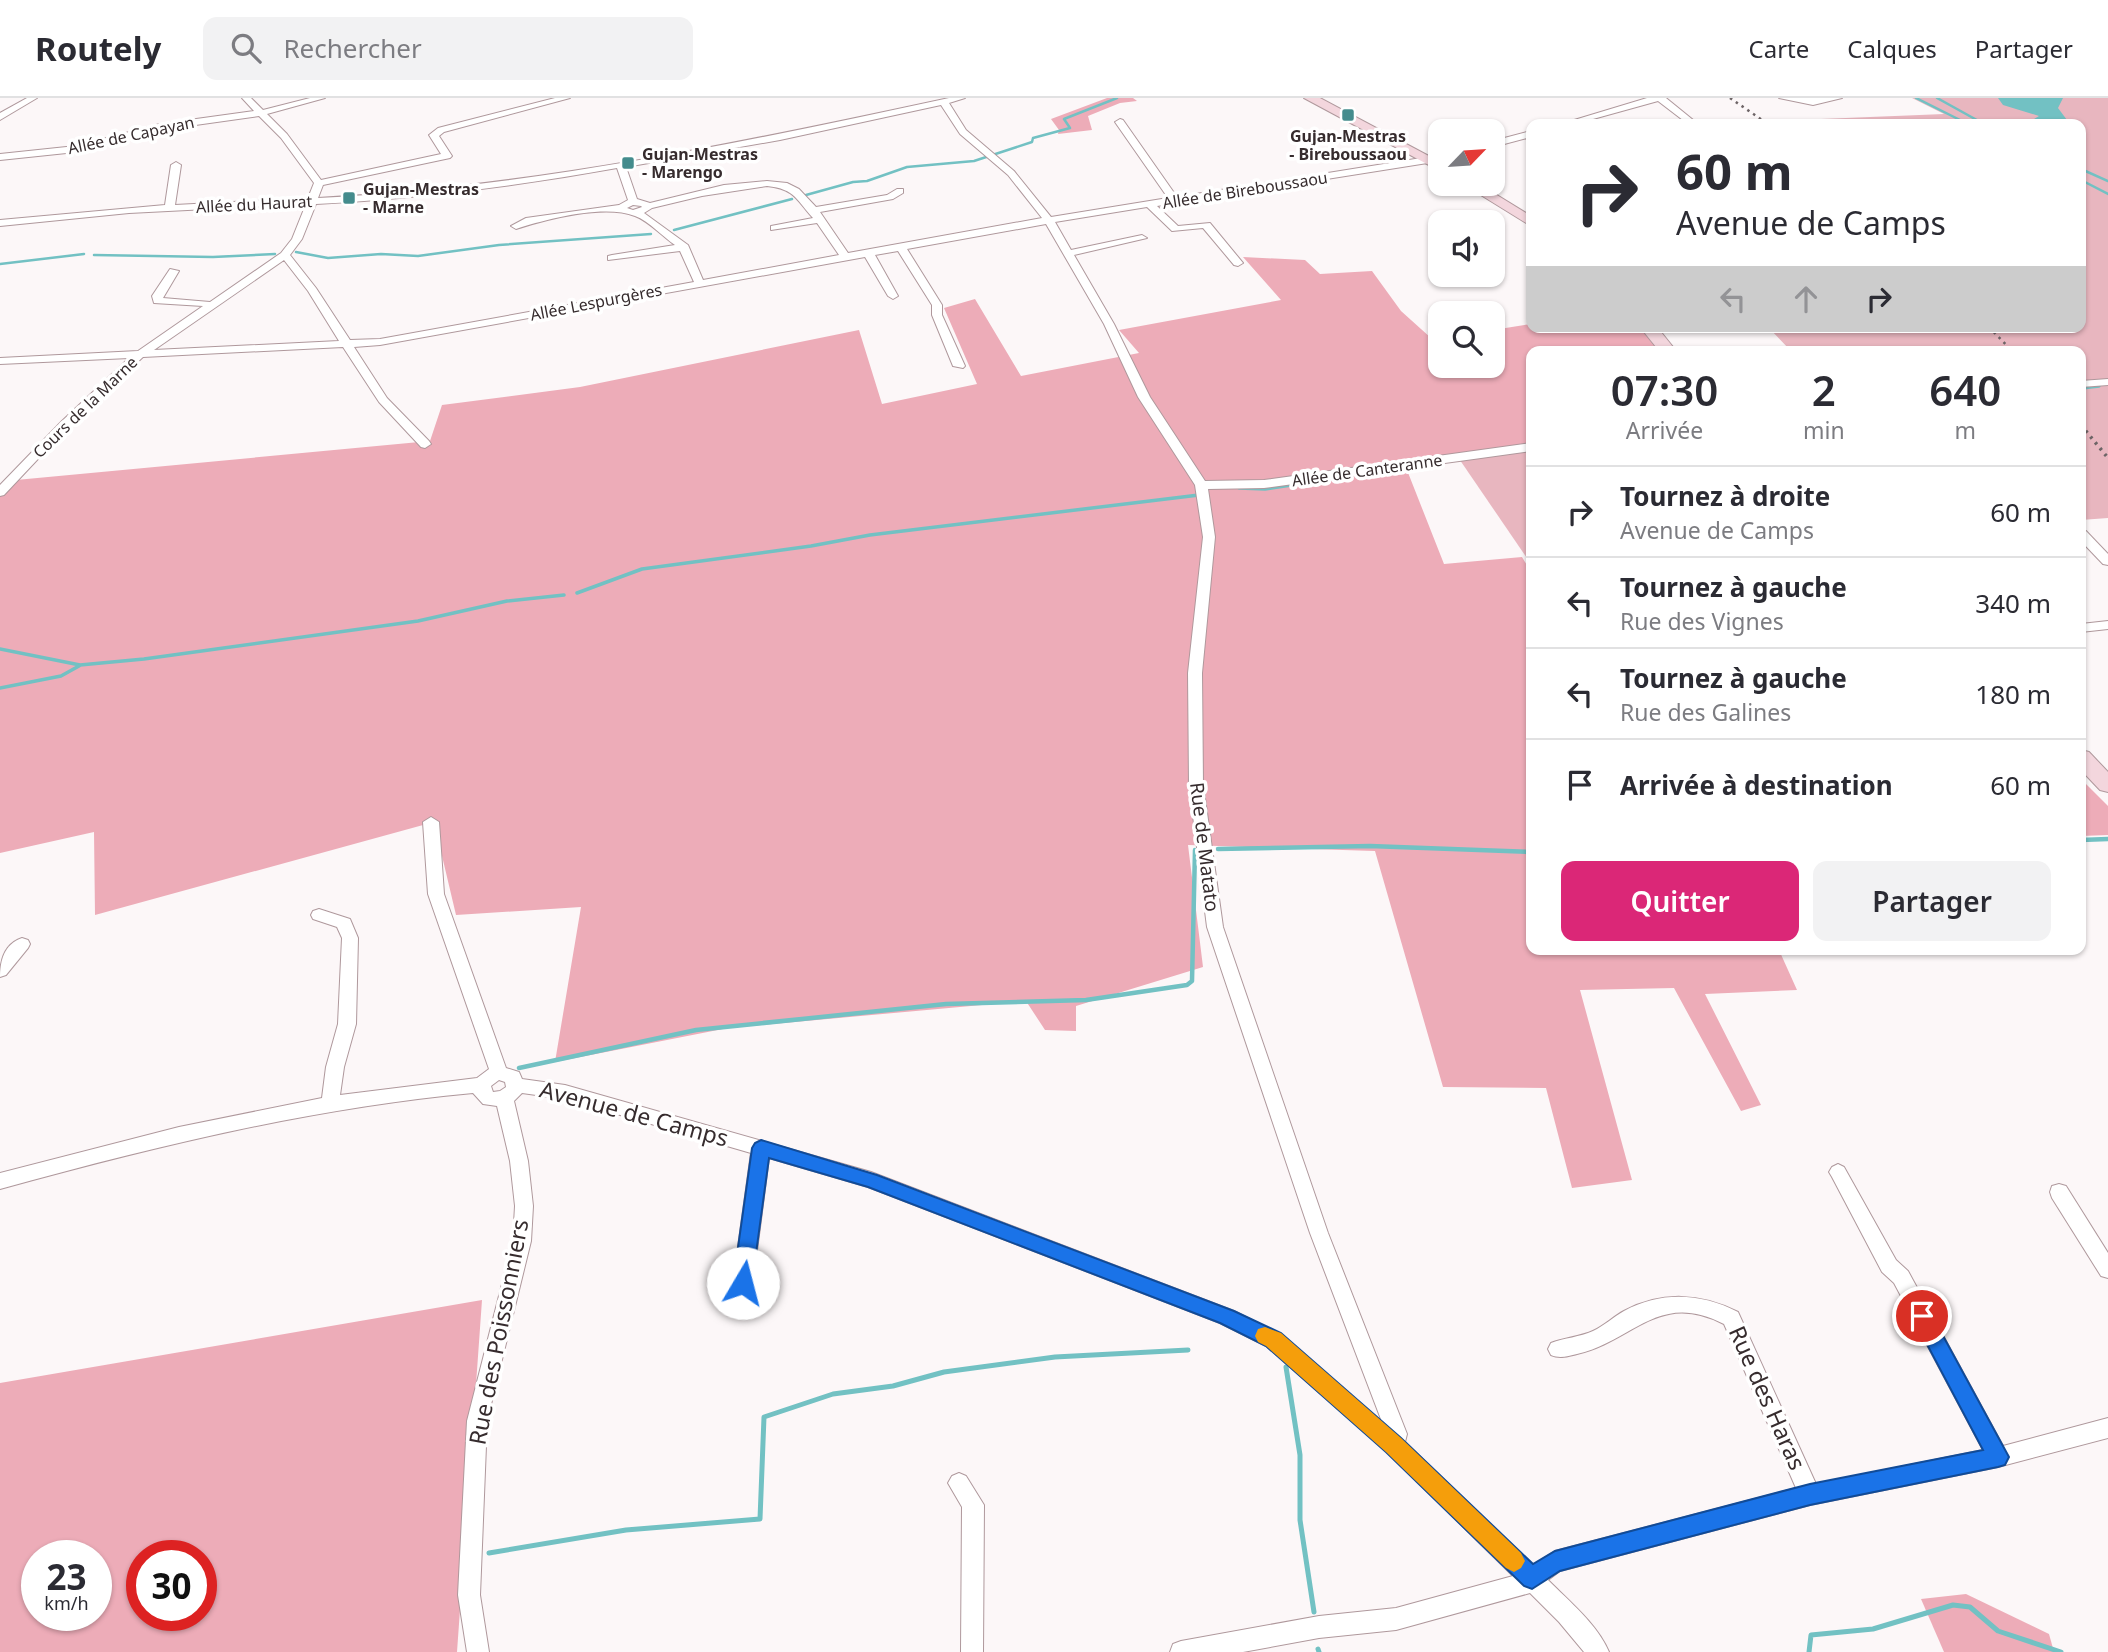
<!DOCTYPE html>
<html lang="fr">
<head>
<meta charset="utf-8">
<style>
	:root { --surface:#fff; --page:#f2f2f3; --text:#2b2b33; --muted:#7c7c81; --line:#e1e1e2; --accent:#db2777 }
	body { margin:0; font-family:"Noto Sans",sans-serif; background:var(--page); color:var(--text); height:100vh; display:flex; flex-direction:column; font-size:26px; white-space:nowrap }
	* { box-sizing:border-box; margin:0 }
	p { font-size:23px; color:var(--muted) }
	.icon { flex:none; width:38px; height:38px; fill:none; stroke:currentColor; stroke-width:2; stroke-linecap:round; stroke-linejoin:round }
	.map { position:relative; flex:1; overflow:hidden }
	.drawer { position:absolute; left:1526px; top:248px; width:560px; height:609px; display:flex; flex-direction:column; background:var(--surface); border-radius:14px; box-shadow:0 2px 5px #0004 }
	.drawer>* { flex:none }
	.top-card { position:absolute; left:1526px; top:21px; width:560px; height:214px; border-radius:14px; box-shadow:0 2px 5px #0004; background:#fff; color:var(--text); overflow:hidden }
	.needle { width:46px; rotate:65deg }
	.controls { position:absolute; left:1428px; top:21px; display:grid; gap:14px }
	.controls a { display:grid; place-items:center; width:77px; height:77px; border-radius:14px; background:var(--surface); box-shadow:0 2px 5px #0004; font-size:35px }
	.speed { position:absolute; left:21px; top:1442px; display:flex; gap:14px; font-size:35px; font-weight:700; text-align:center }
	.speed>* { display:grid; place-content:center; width:91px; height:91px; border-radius:50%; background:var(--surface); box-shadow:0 2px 5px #0004; line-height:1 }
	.speed small { font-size:18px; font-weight:400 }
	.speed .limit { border:10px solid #d22; background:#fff; color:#111 }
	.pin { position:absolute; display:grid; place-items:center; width:60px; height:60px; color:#fff; margin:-30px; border:4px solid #fff; border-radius:50%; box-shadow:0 2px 7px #0007 }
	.me { position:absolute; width:77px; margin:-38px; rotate:8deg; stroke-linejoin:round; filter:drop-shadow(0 0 5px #0008) }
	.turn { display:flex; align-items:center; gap:24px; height:147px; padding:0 35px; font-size:32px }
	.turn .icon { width:91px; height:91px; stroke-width:2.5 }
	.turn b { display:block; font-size:49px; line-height:60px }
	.lanes { display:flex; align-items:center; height:66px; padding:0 35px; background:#0003; justify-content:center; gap:35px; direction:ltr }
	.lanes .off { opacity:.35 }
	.eta { display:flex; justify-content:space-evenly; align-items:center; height:119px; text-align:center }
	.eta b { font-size:42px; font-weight:600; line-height:49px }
	.button { display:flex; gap:14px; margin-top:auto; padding:14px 35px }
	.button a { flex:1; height:80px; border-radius:14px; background:var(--accent); color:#fff; font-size:28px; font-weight:600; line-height:80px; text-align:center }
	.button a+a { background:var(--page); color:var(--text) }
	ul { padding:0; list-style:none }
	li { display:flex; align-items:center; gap:21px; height:91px; padding:0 35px; border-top:2px solid var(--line) }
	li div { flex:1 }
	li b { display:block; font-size:26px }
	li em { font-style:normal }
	header { display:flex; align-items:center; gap:42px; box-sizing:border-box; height:98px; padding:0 35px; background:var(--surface); border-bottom:2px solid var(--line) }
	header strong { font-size:33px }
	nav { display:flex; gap:38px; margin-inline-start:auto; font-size:24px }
	.search { width:490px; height:63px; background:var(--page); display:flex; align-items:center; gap:18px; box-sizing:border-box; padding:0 24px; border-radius:14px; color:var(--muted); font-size:26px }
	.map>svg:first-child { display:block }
</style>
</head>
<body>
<header>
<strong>Routely</strong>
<div class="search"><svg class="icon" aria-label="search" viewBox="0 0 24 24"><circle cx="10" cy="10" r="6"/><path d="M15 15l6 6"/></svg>Rechercher</div>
<nav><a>Carte</a><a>Calques</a><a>Partager</a></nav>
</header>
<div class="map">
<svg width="2108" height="1554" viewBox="0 0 2108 1554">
	<rect width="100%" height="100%" fill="#fcf7f8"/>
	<g fill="#e8b6bf">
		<path d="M1912,0H2108V420L2081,422V254H1792L1768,229H2081V26H1748L1745,24L1944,16Z"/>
		<path d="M1521,340L1531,354V466L1451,349Z"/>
	</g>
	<g fill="#edacb8" fill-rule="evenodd">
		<path d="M1107,0H1133L1137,3L1120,5L1088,18L1092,32L1058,36L1059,32L1051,21Z"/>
		<path d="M1243,159L1305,162L1320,176L1372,173L1401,213L1431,240L1440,239V268H1493V232L1531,226V229H1639L1660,254H1531V348L1405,367L1444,466L1522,459L1531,474V852H1779L1797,892L1705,896L1761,1007L1741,1013L1674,890L1580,892L1632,1082L1572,1090L1546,990L1443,989L1375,753L1188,747L1203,869L1076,908V933L1045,932L1026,903L728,930L555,964L581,809L456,817L434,724L95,817L94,734L0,755V394L16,382L430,343L442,307L580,289L859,232L882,306L977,286L944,210L975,201L1021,278L1139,255L1119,232L1281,202Z"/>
		<path d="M2081,681L2108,708V737L2081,738Z"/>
		<path d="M482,1202L457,1554H0V1285ZM37,1458H96V1517H37ZM142,1458H201V1517H142Z"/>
		<path d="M1966,1496L2049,1536L2054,1554H1944L1921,1501Z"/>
	</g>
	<path fill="#72c1c3" d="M1998,0H2063L2058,10L2070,26H2010L2029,24L2039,18L2003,7Z"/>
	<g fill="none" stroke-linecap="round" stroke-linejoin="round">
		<g stroke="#72c1c3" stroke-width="2.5">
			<path d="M1916,0L1968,26"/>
			<path d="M1937,0L1984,26"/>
			<path d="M2081,71L2108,83"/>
			<path d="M2081,82L2108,96"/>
			<path d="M806,97L853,84L867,83L907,69L974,63L1032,44L1033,40L1070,30L1064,21L1117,0"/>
			<path d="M674,132L792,101"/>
			<path d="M296,154L328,160L381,156L418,158L499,147L651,136"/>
			<path d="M94,157L213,159L275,156"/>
			<path d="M0,166L84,156"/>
		</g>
		<g stroke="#72c1c3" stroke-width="3.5">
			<path d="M2082,290L2099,288"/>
			<path d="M1239,390L1265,391L1331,381"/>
			<path d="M577,495L642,471L811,448L870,437L1199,397"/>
			<path d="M0,551L80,567L144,561L418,523L507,503L564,497"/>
			<path d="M0,590L61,578L79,568"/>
		</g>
		<g stroke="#72c1c3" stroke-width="4.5">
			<path d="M2081,742L2108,741"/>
			<path d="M1218,751L1370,748L1531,754"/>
			<path d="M519,970L696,932L946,906L1086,902L1187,887L1192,883L1195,752"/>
		</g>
		<g stroke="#72c1c3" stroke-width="5">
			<path d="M1286,1269L1300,1357V1422L1314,1514"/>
			<path d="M489,1455L626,1432L760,1421L764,1319L833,1296L893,1288L944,1274L1055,1259L1188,1252"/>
			<path d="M1318,1551L1319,1554"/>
			<path d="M1809,1554L1811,1537L1873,1531L1953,1507L1970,1509L1998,1533L2061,1554"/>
		</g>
		<defs>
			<g id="street">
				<path d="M27,0H37L0,22V15Z"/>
				<path d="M242,0H251L263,12L310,0H325L267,16L287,36L321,82L441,56L429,37L438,30L555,0H570L444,34L439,38L452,58L450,60L323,87L318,100C531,89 741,45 949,0H965L949,5L966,32L1014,73L1051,119L1168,100L1115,24L1120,21L1123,22L1177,99L1440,57V63L1157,108L1178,128L1210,125L1243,165L1238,168L1234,167L1203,130L1172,133L1147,109L1055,124L1071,152L1142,137L1147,140L1074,157L1114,226L1150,299L1205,383L1264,382L1531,345V353L1264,390L1208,391L1215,439L1202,575L1203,686L1223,829L1328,1135L1407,1336L1405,1344L1533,1467L1555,1453L1796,1390L1724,1226C1658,1192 1634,1243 1577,1256C1568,1258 1560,1261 1551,1257L1548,1251L1551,1245C1564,1240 1580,1239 1593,1233C1604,1228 1613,1219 1624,1213C1661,1193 1701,1195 1738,1214L1816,1386L1983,1352L1894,1185L1882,1174L1832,1079L1829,1074L1832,1069L1838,1066L1844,1069L1896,1162L1908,1173L2003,1348L2108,1320V1340L1998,1369L1810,1407L1560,1473L1548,1482C1569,1503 1598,1527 1609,1554H1584L1559,1524L1530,1495L1396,1532L1319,1540L1243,1554H1170L1173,1546L1181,1543L1319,1518L1396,1510L1513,1478L1387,1354L1266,1248L1220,1225L868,1089L769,1060L753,1183L761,1196L758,1202L751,1205L744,1202L733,1185L751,1055L565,1001L522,995L514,1003L528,1063L533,1108L531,1143L487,1323L480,1497L489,1554H467L458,1497L467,1323L513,1143L515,1108L510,1063L497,1008L483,1006L473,995C312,1010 156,1048 0,1091V1075L179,1029L322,1000L326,969L338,926L342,840L337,829L313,821L311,817L313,813L319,811L350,821L358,840L356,926L344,969L340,997L477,980L489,971L428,796L423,724L431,719L439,724L444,796L506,970L519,974L522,981L565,987L871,1074L1234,1213L1280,1236L1382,1324L1310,1135L1207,829L1189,686L1188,575L1203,439L1195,387L1138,299L1104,226L1046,126L907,151L942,207V217L965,268L963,270L953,268L932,217V207L898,153L875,157L898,198L893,201L888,198L865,159L380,247L354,249L387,300L429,343L431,346L425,350L421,349L379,304L343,249L143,259L70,327L4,397L0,398V387L62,323L129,260L0,266V260L138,253L203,208L154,205L152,198L170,171L179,173L163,200L210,204L281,155L292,141L306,106L129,115L0,128V122L165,107L171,67L176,64L181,67L175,107L308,100L314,85L281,40L259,18L160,32L76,54L0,62V56L76,48L160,26L254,13ZM941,7L960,36L1008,77L1042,120L848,155L820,114L893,101L903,95V91H897L887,97L816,109L799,91L787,85L767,83L724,87L650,105L637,101L626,69L780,42ZM617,70L628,102L619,107L526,120L511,128L516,131C547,121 604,106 635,118C649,123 663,139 675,147L612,157L608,158V162L680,153L694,184L380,241L350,242L316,190L290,157L302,141L316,106C416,101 518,88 617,70ZM767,88C796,91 797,103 813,120L771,128V132L817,125L839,157L703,182L688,147L644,115L652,110L702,98ZM633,107L641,108L642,109L633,112L627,110ZM284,162L308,193L339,243L154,252ZM499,982L505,984L506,989L500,993L493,994L491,988Z"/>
				<path d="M1647,0H1666L1698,26H1688L1658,3L1575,26H1561Z"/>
				<path d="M1779,0H1842L1813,7Z"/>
				<path d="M1531,33V39L1493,49V43Z"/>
				<path d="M2108,281V287L2081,289V283Z"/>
				<path d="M2081,432L2086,433L2108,456V467L2103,466L2081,443Z"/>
				<path d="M2108,523V531L2081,534V526Z"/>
				<path d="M22,840L28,842L30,846L28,850L6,877L0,879C0,863 4,846 22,840Z"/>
				<path d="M2059,1086L2066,1088L2108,1155V1180L2101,1178L2052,1100L2050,1094L2052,1088Z"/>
				<path d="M959,1375L966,1378L984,1407L983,1554H961L962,1409L948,1385L952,1378Z"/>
			</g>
			<g id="secondary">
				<path d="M1304,0H1320L1440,64V73Z"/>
				<path d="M1463,86H1479L1531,118V128Z"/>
				<path d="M1640,229H1657L1677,254H1660Z"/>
				<path d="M2081,652L2089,654L2108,674V694L2100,692L2081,672Z"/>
			</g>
		</defs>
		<use href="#street" stroke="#af989c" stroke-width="2"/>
		<use href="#secondary" stroke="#af989c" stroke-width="2"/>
		<use href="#street" fill="#fff" fill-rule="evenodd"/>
		<use href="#secondary" fill="#f3d6dd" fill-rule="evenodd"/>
		<g stroke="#6d6466" stroke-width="2.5" stroke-dasharray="2.5 4.5" stroke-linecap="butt">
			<path d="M1730,0L1768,26"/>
			<path d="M1989,229L2013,254"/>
		</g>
		<path stroke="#6d6466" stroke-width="3.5" stroke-dasharray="2.5 5" stroke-linecap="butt" d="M2081,327L2108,360"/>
	</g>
	<path fill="#1a73e8" stroke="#114b97" stroke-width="2" d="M761,1042L877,1077L1234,1213L1281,1235L1401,1340L1533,1466L1555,1453L1810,1386L1983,1352L1912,1218L1915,1212L1922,1209L1929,1212L2009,1359L2005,1367L1998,1369L1810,1407L1560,1473L1532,1491L1524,1488L1386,1354L1266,1248L1220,1225L868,1089L769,1060L752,1185L749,1191L743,1194L736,1191L733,1185L752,1050L755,1045Z"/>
	<path fill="#f59e0b" d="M1265,1229L1281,1235L1401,1340L1521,1455L1525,1463L1521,1470L1514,1474L1506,1470L1386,1354L1266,1248L1258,1244L1255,1238L1258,1231Z"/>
	<g fill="#448c8d" stroke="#fff" stroke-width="2.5">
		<rect x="1341" y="10" width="14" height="14" rx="3.5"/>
		<rect x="621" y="58" width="14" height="14" rx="3.5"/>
		<rect x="342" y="93" width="14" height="14" rx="3.5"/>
	</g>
	<g text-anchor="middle" stroke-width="7" stroke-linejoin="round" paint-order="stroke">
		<g font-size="16" fill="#362c2e" stroke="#fff">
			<text transform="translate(131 37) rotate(-12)" y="6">Allée de Capayan</text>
			<text transform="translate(1245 92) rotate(-9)" y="6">Allée de Bireboussaou</text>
			<text transform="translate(254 106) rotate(-3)" y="6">Allée du Haurat</text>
			<text transform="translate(596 204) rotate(-11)" y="6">Allée Lespurgères</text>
			<text transform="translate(85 309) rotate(-44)" y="6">Cours de la Marne</text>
			<text transform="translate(1367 372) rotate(-8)" y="6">Allée de Canteranne</text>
		</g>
		<g font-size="16" font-weight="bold" fill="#362c2e" stroke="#fff" text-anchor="start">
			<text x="1348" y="44" text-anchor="middle">Gujan-Mestras<tspan x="1348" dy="18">- Bireboussaou</tspan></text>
			<text x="642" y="62">Gujan-Mestras<tspan x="642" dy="18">- Marengo</tspan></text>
			<text x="363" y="97">Gujan-Mestras<tspan x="363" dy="18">- Marne</tspan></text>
		</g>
		<g font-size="19" fill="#362c2e" stroke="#fff">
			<text transform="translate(1205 749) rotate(83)" y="7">Rue de Matato</text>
		</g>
		<g font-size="23" fill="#362c2e" stroke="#fff">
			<text transform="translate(634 1016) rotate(15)" y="8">Avenue de Camps</text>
			<text transform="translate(499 1234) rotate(-79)" y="8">Rue des Poissonniers</text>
			<text transform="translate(1767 1300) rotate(66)" y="8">Rue des Haras</text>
		</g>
	</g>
</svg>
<div class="controls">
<a><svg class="needle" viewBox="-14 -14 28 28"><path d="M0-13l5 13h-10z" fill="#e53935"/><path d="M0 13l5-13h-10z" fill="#7c7c81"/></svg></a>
<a><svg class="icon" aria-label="sound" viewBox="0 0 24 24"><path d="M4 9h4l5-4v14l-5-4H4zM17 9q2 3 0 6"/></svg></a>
<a><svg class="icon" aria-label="search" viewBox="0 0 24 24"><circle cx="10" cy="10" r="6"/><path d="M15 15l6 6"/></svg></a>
</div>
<div class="speed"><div>23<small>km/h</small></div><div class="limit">30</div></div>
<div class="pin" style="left:1922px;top:1218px;background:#d93025"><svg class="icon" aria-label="arrive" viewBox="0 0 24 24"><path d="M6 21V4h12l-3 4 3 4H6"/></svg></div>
<svg class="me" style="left:743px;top:1185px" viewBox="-20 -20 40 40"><circle r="19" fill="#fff"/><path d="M0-13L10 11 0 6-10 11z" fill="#1a73e8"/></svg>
<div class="top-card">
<div class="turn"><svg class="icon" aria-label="right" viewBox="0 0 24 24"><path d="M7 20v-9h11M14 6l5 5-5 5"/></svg><div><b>60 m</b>Avenue de Camps</div></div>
<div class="lanes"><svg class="icon off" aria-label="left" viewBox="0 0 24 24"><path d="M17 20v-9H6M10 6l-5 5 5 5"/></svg><svg class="icon off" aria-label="ahead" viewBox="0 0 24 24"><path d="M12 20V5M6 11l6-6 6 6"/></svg><svg class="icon" aria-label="right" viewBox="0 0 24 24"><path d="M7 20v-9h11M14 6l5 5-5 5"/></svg></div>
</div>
<section class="drawer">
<div class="eta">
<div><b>07:30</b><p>Arrivée</p></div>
<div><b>2</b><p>min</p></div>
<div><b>640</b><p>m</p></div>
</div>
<ul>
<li><svg class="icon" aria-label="right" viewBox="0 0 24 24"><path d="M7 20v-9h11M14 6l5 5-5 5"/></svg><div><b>Tournez à droite</b><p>Avenue de Camps</p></div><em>60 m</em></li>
<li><svg class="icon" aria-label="left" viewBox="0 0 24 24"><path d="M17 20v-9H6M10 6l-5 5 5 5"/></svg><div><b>Tournez à gauche</b><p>Rue des Vignes</p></div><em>340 m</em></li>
<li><svg class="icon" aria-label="left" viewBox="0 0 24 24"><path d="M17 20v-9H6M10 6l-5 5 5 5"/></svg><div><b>Tournez à gauche</b><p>Rue des Galines</p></div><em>180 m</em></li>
<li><svg class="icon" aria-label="arrive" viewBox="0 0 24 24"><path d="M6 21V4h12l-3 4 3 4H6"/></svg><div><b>Arrivée à destination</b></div><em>60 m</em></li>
</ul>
<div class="button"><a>Quitter</a><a>Partager</a></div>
</section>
</div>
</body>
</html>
